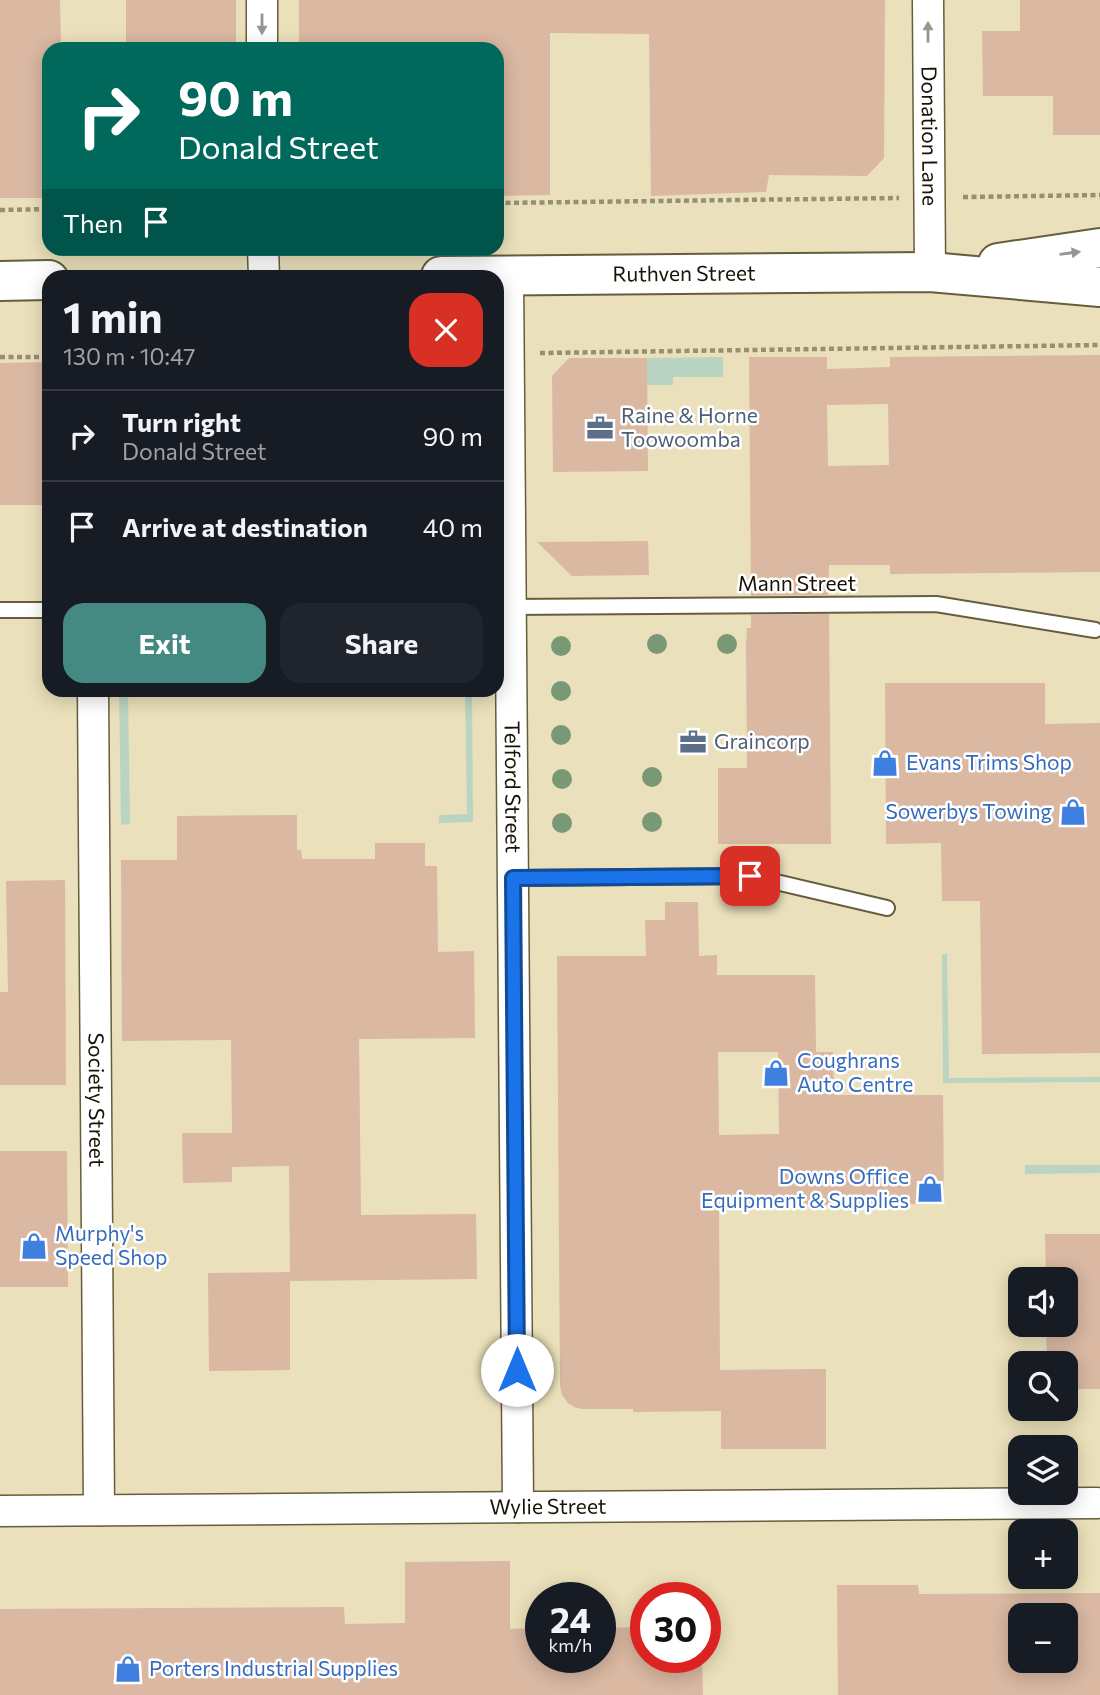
<!DOCTYPE html>
<html lang="en">
<head>
<meta charset="utf-8">
<style>
	:root { --surface:#171b24; --page:#20242c; --text:#f1f3f6; --muted:#9ea1a6; --line:#363941; --accent:#448a82 }
	body { margin:0; font-family:Commissioner,sans-serif; background:var(--page); color:var(--text); height:100vh; display:flex; flex-direction:column; font-size:26px; white-space:nowrap }
	* { box-sizing:border-box; margin:0 }
	p { font-size:23px; color:var(--muted) }
	.icon { flex:none; width:38px; height:38px; fill:none; stroke:currentColor; stroke-width:2; stroke-linecap:round; stroke-linejoin:round }
	.map { position:relative; flex:1; overflow:hidden }
	.sheet { position:absolute; left:42px; top:270px; width:462px; height:427px; display:flex; flex-direction:column; background:var(--surface); border-radius:21px; box-shadow:0 4px 18px #0003 }
	.sheet>* { flex:none }
	.top-card { position:absolute; left:42px; top:42px; width:462px; height:214px; border-radius:21px; box-shadow:0 4px 18px #0003; background:#00695c; color:#fff; overflow:hidden }
	.fabs { position:absolute; left:1008px; top:1267px; display:grid; gap:14px }
	.fabs a { display:grid; place-items:center; width:70px; height:70px; border-radius:14px; background:var(--surface); box-shadow:0 4px 18px #0003; font-size:35px }
	.speed { position:absolute; left:525px; top:1582px; display:flex; gap:14px; font-size:35px; font-weight:700; text-align:center }
	.speed>* { display:grid; place-content:center; width:91px; height:91px; border-radius:50%; background:var(--surface); box-shadow:0 4px 18px #0003; line-height:1 }
	.speed small { font-size:18px; font-weight:400 }
	.speed .limit { border:10px solid #d22; background:#fff; color:#111 }
	.pin { position:absolute; display:grid; place-items:center; width:60px; height:60px; color:#fff; margin:-30px; border-radius:14px; box-shadow:0 4px 10px #0006 }
	.me { position:absolute; width:77px; margin:-38px; rotate:0deg; stroke-linejoin:round; filter:drop-shadow(0 0 5px #0008) }
	.turn { display:flex; align-items:center; gap:24px; height:147px; padding:0 21px; font-size:32px }
	.turn .icon { width:91px; height:91px; stroke-width:2.5 }
	.turn b { display:block; font-size:49px; line-height:60px }
	.then { display:flex; align-items:center; height:66px; padding:0 21px; background:#0003; gap:14px; font-size:26px }
	.round { display:grid; place-items:center; flex:none; width:74px; height:74px; border-radius:21px; background:var(--page) }
	.summary { display:flex; align-items:center; justify-content:space-between; height:119px; padding:0 21px }
	h1 { font-size:42px; font-weight:700; line-height:52px }
	.action { display:flex; gap:14px; margin-top:auto; padding:14px 21px }
	.action a { flex:1; height:80px; border-radius:21px; background:var(--accent); color:#fff; font-size:28px; font-weight:700; line-height:80px; text-align:center }
	.action a+a { background:var(--page); color:var(--text) }
	ul { padding:0; list-style:none }
	li { display:flex; align-items:center; gap:21px; height:91px; padding:0 21px; border-top:2px solid var(--line) }
	li div { flex:1 }
	li b { display:block; font-size:26px }
	li em { font-style:normal }
	.map>svg:first-child { display:block }
</style>
</head>
<body>
<div class="map">
<svg width="1100" height="1695" viewBox="0 0 1100 1695">
	<rect width="100%" height="100%" fill="#eae0bb"/>
	<g fill="#b9d4c3">
		<path d="M723,357V377H673V385H647V358Z"/>
		<path d="M119,690H128L130,824L121,825Z"/>
		<path d="M465,690H472L473,822L439,823V815L467,814Z"/>
		<path d="M942,954H947L949,1078L1100,1077V1082L943,1083Z"/>
		<path d="M1025,1165H1100V1173L1025,1174Z"/>
	</g>
	<g fill="#dab8a2" fill-rule="evenodd">
		<path d="M0,0H60L61,49H49V198H0Z"/>
		<rect x="126" y="0" width="110" height="49"/>
		<path d="M299,0H885L884,158L867,176L769,175L766,192L651,196L649,34L550,33V195L497,196V49H299Z"/>
		<path d="M1020,0H1100V135H1053V96H983L982,31H1020Z"/>
		<path d="M1100,355V572L890,574V565H829L828,595L751,596L749,357H827V369L890,367V357ZM888,404L889,465L828,466L827,405Z"/>
		<path d="M569,358H647L648,471L553,472L552,376Z"/>
		<path d="M49,362V505H0V363Z"/>
		<path d="M648,541L649,575L572,576L537,542Z"/>
		<path d="M829,614L831,844H718V768H747L746,644L747,628H751V615Z"/>
		<path d="M885,683H1045V724L1100,723V1053L982,1054L980,901H942L941,843L886,844Z"/>
		<path d="M297,815V850H301L302,859H375V843H425V866H437L438,952L474,951L475,1038L359,1039L361,1215L476,1214L477,1279L290,1281V1370L209,1371L208,1273L290,1272L289,1166L232,1167V1182L183,1183L182,1133H232L231,1040L122,1041L121,860H177V816Z"/>
		<path d="M65,880L66,1085H0V992H8L6,881Z"/>
		<path d="M665,902H698L699,956L717,955V975H815L816,1052H833L834,1095H943L944,1204L719,1206L720,1370L826,1369V1449H721V1411L633,1412V1409H582L574,1407L568,1403L562,1395L560,1386L557,956H646L645,920H665ZM718,1052H778L779,1134L719,1135Z"/>
		<path d="M0,1151H67L68,1287H0Z"/>
		<path d="M1045,1234H1100V1389H1066V1363H1047L1046,1325H1066V1279H1046Z"/>
		<path d="M510,1561V1629L541,1628V1657H600V1628L646,1627V1657H702L703,1695H0V1609L344,1607L345,1624L405,1623V1562Z"/>
		<path d="M837,1585H918L919,1594L1100,1593V1695H838ZM1020,1615H1066V1661H1020Z"/>
	</g>
	<g fill="none" stroke-linecap="round" stroke-linejoin="round">
		<defs>
			<g id="service">
				<path d="M507,607L936,604L1095,630"/>
				<path d="M0,610H49"/>
				<path d="M513,878L750,876L887,908"/>
			</g>
			<g id="minor">
				<path d="M262,0V49"/>
				<path id="s1" d="M928,0L930,272"/>
				<path d="M263,248L264,276"/>
				<path id="s2" d="M508,276L518,1507"/>
				<path id="s3" d="M93,690L99,1510"/>
				<path id="s4" d="M0,1511L1097,1503"/>
			</g>
			<g id="secondary">
				<path d="M998,263L1100,248"/>
				<path id="s5" d="M441,276L930,272L1100,287"/>
				<path d="M0,281L49,280"/>
			</g>
		</defs>
		<use href="#service" stroke="#665d3c" stroke-width="18"/>
		<use href="#minor" stroke="#665d3c" stroke-width="33"/>
		<use href="#secondary" stroke="#665d3c" stroke-width="42"/>
		<g stroke="#978f74" stroke-width="4.5" stroke-dasharray="5 3.5" stroke-linecap="butt">
			<path d="M963,197L1100,195"/>
			<path d="M497,203L899,198"/>
			<path d="M0,210L49,209"/>
			<path d="M540,353L1100,345"/>
			<path d="M0,357H49"/>
		</g>
		<use href="#service" stroke="#fff" stroke-width="14"/>
		<use href="#minor" stroke="#fff" stroke-width="30"/>
		<use href="#secondary" stroke="#fff" stroke-width="38"/>
	</g>
	<g fill="#799876">
		<circle cx="657" cy="644" r="10"/>
		<circle cx="727" cy="644" r="10"/>
		<circle cx="561" cy="646" r="10"/>
		<circle cx="561" cy="691" r="10"/>
		<circle cx="561" cy="735" r="10"/>
		<circle cx="652" cy="777" r="10"/>
		<circle cx="562" cy="779" r="10"/>
		<circle cx="652" cy="822" r="10"/>
		<circle cx="562" cy="823" r="10"/>
	</g>
	<defs><path id="oneway-solid" d="M-6-.8H1V-3.2L6.5 0L1 3.2V.8H-6Z" transform="scale(1.75)"/></defs>
	<g fill="#97958f">
		<use href="#oneway-solid" transform="translate(262 24) rotate(90)"/>
		<use href="#oneway-solid" transform="translate(928 32) rotate(-90)"/>
		<use href="#oneway-solid" transform="translate(1070 253) rotate(-8)"/>
	</g>
	<g fill="none" stroke-linecap="round" stroke-linejoin="round">
		<defs>
			<path id="route" d="M517,1370L513,878L750,876"/>
		</defs>
		<use href="#route" stroke="#114b97" stroke-width="18"/>
		<use href="#route" stroke="#1a73e8" stroke-width="12"/>
	</g>
	<defs>
		<symbol id="office-bare" viewBox="-9 -9 18 18"><path d="M-6-3h4V-5.5h4V-3h4V5H-6ZM-1-4.5V-3h2v-1.5ZM-6 0V1H6V0Z" fill="#5c6f8a" stroke="#fff" stroke-width="2.5" paint-order="stroke"/></symbol>
		<symbol id="shop-bare" viewBox="-9 -9 18 18"><path d="M-5-2.5h2.3a2.7 3.5 0 0 1 5.4 0H5L5.5 6h-11ZM-1.5-2.5h3a1.5 2.3 0 0 0-3 0Z" fill="#3f7fe0" stroke="#fff" stroke-width="2.5" paint-order="stroke"/></symbol>
	</defs>
	<g fill-rule="evenodd">
		<use href="#office-bare" x="581" y="409" width="38" height="38"/>
		<use href="#office-bare" x="674" y="723" width="38" height="38"/>
		<use href="#shop-bare" x="866" y="744" width="38" height="38"/>
		<use href="#shop-bare" x="1054" y="793" width="38" height="38"/>
		<use href="#shop-bare" x="757" y="1054" width="38" height="38"/>
		<use href="#shop-bare" x="911" y="1170" width="38" height="38"/>
		<use href="#shop-bare" x="15" y="1227" width="38" height="38"/>
		<use href="#shop-bare" x="109" y="1650" width="38" height="38"/>
	</g>
	<g text-anchor="middle" stroke-width="5" stroke-linejoin="round" paint-order="stroke">
		<g font-size="21" fill="#171306" stroke="#fff">
			<text dy="7" stroke="none"><textPath href="#s1" startOffset="136">Donation Lane</textPath></text>
			<text dy="7" stroke="none"><textPath href="#s5" startOffset="243">Ruthven Street</textPath></text>
			<text x="797" y="591">Mann Street</text>
			<text dy="7" stroke="none"><textPath href="#s2" startOffset="511">Telford Street</textPath></text>
			<text dy="7" stroke="none"><textPath href="#s3" startOffset="410">Society Street</textPath></text>
			<text dy="7" stroke="none"><textPath href="#s4" startOffset="548">Wylie Street</textPath></text>
		</g>
		<g font-size="21" fill="#4e5e75" stroke="#fff" text-anchor="start">
			<text x="621" y="423">Raine &amp; Horne<tspan x="621" dy="24">Toowoomba</tspan></text>
			<text x="714" y="749">Graincorp</text>
		</g>
		<g font-size="21" fill="#366cbe" stroke="#fff" text-anchor="start">
			<text x="906" y="770">Evans Trims Shop</text>
			<text x="1052" y="819" text-anchor="end">Sowerbys Towing</text>
			<text x="797" y="1068">Coughrans<tspan x="797" dy="24">Auto Centre</tspan></text>
			<text x="909" y="1184" text-anchor="end">Downs Office<tspan x="909" dy="24">Equipment &amp; Supplies</tspan></text>
			<text x="55" y="1241">Murphy's<tspan x="55" dy="24">Speed Shop</tspan></text>
			<text x="149" y="1676">Porters Industrial Supplies</text>
		</g>
	</g>
</svg>
<div class="fabs">
<a><svg class="icon" aria-label="sound" viewBox="0 0 24 24"><path d="M4 9h4l5-4v14l-5-4H4zM17 9q2 3 0 6"/></svg></a>
<a><svg class="icon" aria-label="search" viewBox="0 0 24 24"><circle cx="10" cy="10" r="6"/><path d="M15 15l6 6"/></svg></a>
<a><svg class="icon" aria-label="layers" viewBox="0 0 24 24"><path d="M12 4l9 5-9 5-9-5zM3 14l9 5 9-5"/></svg></a>
<a>+</a>
<a>−</a>
</div>
<div class="speed"><div>24<small>km/h</small></div><div class="limit">30</div></div>
<div class="pin" style="left:750px;top:876px;background:#d93025"><svg class="icon" aria-label="arrive" viewBox="0 0 24 24"><path d="M6 21V4h12l-3 4 3 4H6"/></svg></div>
<svg class="me" style="left:517px;top:1370px" viewBox="-20 -20 40 40"><circle r="19" fill="#fff"/><path d="M0-13L10 11 0 6-10 11z" fill="#1a73e8"/></svg>
<div class="top-card">
<div class="turn"><svg class="icon" aria-label="right" viewBox="0 0 24 24"><path d="M7 20v-9h11M14 6l5 5-5 5"/></svg><div><b>90 m</b>Donald Street</div></div>
<div class="then">Then<svg class="icon" aria-label="arrive" viewBox="0 0 24 24"><path d="M6 21V4h12l-3 4 3 4H6"/></svg></div>
</div>
<section class="sheet">
<div class="summary"><div><h1>1 min</h1><p>130 m · 10:47</p></div><a class="round" style="background:#d93025;color:#fff"><svg class="icon" aria-label="close" viewBox="0 0 24 24"><path d="M6 6l12 12M18 6L6 18"/></svg></a></div>
<ul>
<li><svg class="icon" aria-label="right" viewBox="0 0 24 24"><path d="M7 20v-9h11M14 6l5 5-5 5"/></svg><div><b>Turn right</b><p>Donald Street</p></div><em>90 m</em></li>
<li><svg class="icon" aria-label="arrive" viewBox="0 0 24 24"><path d="M6 21V4h12l-3 4 3 4H6"/></svg><div><b>Arrive at destination</b></div><em>40 m</em></li>
</ul>
<div class="action"><a>Exit</a><a>Share</a></div>
</section>
</div>
</body>
</html>
